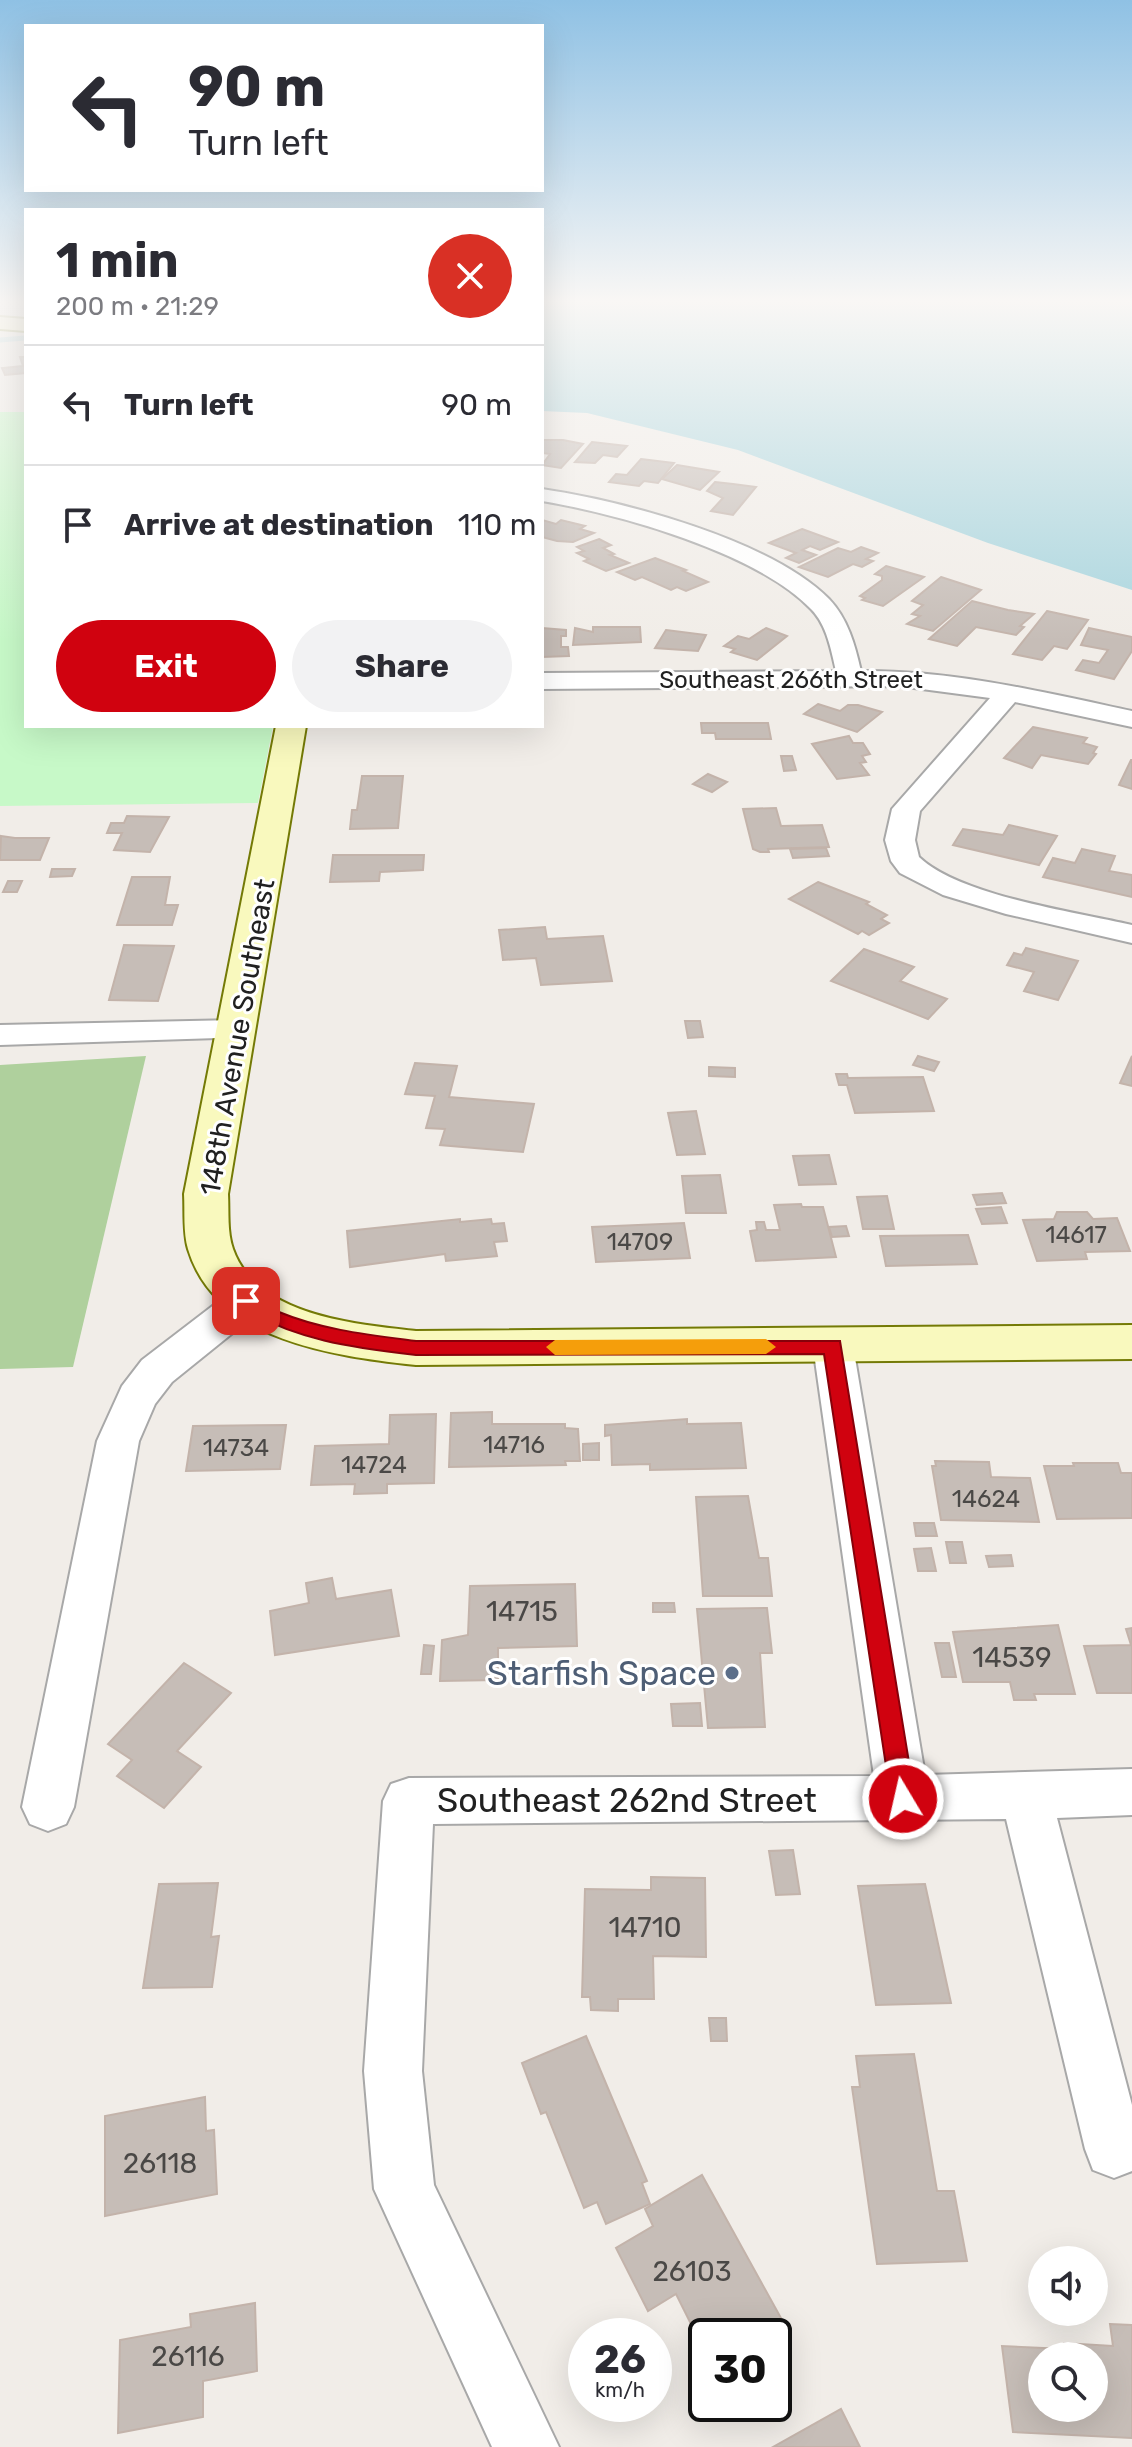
<!DOCTYPE html>
<html lang="en">
<head>
<meta charset="utf-8">
<style>
	:root { --surface:#fff; --page:#f2f2f3; --text:#2b2b33; --muted:#7c7c81; --line:#e1e1e2; --accent:#d0020f }
	body { margin:0; font-family:Rubik,sans-serif; background:var(--page); color:var(--text); height:100vh; display:flex; flex-direction:column; font-size:30px; white-space:nowrap }
	* { box-sizing:border-box; margin:0 }
	p { font-size:26px; color:var(--muted) }
	.icon { flex:none; width:44px; height:44px; fill:none; stroke:currentColor; stroke-width:2; stroke-linecap:round; stroke-linejoin:round }
	.map { position:relative; flex:1; overflow:hidden }
	.side { position:absolute; left:24px; top:208px; width:520px; height:520px; display:flex; flex-direction:column; background:var(--surface); border-radius:0px; box-shadow:0 8px 32px #0002 }
	.side>* { flex:none }
	.banner { position:absolute; left:24px; top:24px; width:520px; height:168px; border-radius:0px; box-shadow:0 8px 32px #0002; background:#fff; color:var(--text); overflow:hidden }
	.buttons { position:absolute; left:1028px; top:2246px; display:grid; gap:16px }
	.buttons a { display:grid; place-items:center; width:80px; height:80px; border-radius:50%; background:var(--surface); box-shadow:0 8px 32px #0002; font-size:40px }
	.speed { position:absolute; left:568px; top:2318px; display:flex; gap:16px; font-size:40px; font-weight:700; text-align:center }
	.speed>* { display:grid; place-content:center; width:104px; height:104px; border-radius:50%; background:var(--surface); box-shadow:0 8px 32px #0002; line-height:1 }
	.speed small { font-size:20px; font-weight:400 }
	.speed .limit { border:4px solid #111; border-radius:12px; background:#fff; color:#111 }
	.pin { position:absolute; display:grid; place-items:center; width:68px; height:68px; color:#fff; margin:-34px; border-radius:16px; box-shadow:0 4px 12px #0006 }
	.me { position:absolute; width:88px; margin:-44px; rotate:351deg; stroke-linejoin:round; filter:drop-shadow(0 0 6px #0008) }
	.turn { display:flex; align-items:center; gap:28px; height:168px; padding:0 32px; font-size:36px }
	.turn .icon { width:104px; height:104px; stroke-width:2.5 }
	.turn b { display:block; font-size:56px; line-height:68px }
	.round { display:grid; place-items:center; flex:none; width:84px; height:84px; border-radius:42px; background:var(--page) }
	.overview { display:flex; align-items:center; justify-content:space-between; height:136px; padding:0 32px }
	h1 { font-size:48px; font-weight:700; line-height:60px }
	.primary-button { display:flex; gap:16px; margin-top:auto; padding:16px 32px }
	.primary-button a { flex:1; height:92px; border-radius:48px; background:var(--accent); color:#fff; font-size:32px; font-weight:700; line-height:92px; text-align:center }
	.primary-button a+a { background:var(--page); color:var(--text) }
	ul { padding:0; list-style:none }
	li { display:flex; align-items:center; gap:24px; height:120px; padding:0 32px; border-top:2px solid var(--line) }
	li div { flex:1 }
	li b { display:block; font-size:30px }
	li em { font-style:normal }
	.map>svg:first-child { display:block }
</style>
</head>
<body>
<div class="map">
<svg width="1132" height="2447" viewBox="0 0 1132 2447">
	<rect width="100%" height="100%" fill="#f1ede8"/>
	<path fill="#afd09d" d="M146,1056L73,1367L0,1369V1065Z"/>
	<path fill="#c7f9c8" d="M0,412H26V726H273L258,803L0,806Z"/>
	<path fill="#a9d5de" d="M542,299H1132V590L988,543L738,450L587,413L542,411Z"/>
	<g fill="none" stroke-linecap="round" stroke-linejoin="round">
		<path stroke="#a9d5de" stroke-width="5" d="M0,340L25,338"/>
	</g>
	<g fill="#c6bdb7" stroke="#c3b3aa" stroke-width="2" fill-rule="evenodd">
		<path d="M20,357H26V373L5,375L2,368L23,366Z"/>
		<path d="M543,440H563L583,444L561,468L542,465L550,454L542,453Z"/>
		<path d="M592,442L627,446L617,457L603,455L595,463L575,462Z"/>
		<path d="M641,459L674,463L658,483L644,481L639,486L609,482L616,474L627,475Z"/>
		<path d="M677,465L719,472L700,490L662,479Z"/>
		<path d="M715,482L733,484L756,487L733,515L711,511L723,498L707,491Z"/>
		<path d="M542,520L556,524L561,520L585,526L580,529L594,533L573,542L557,541L542,537Z"/>
		<path d="M802,529L838,542L820,550L810,546L802,550L816,555L799,563L786,558L796,553L769,543Z"/>
		<path d="M599,539L611,545L603,548L614,554L610,555L629,563L606,571L584,561L589,559L577,553L584,551L577,547Z"/>
		<path d="M861,547L878,553L866,559L873,561L862,567L853,564L828,577L799,567L838,548L851,552Z"/>
		<path d="M655,558L686,570L683,571L708,582L686,591L677,587L671,590L642,577L635,580L617,572Z"/>
		<path d="M886,566L924,577L883,606L862,600L865,598L860,596L882,580V576L875,574Z"/>
		<path d="M941,577L981,590L933,631L907,624L920,616L912,614L923,605L912,601Z"/>
		<path d="M972,601L1008,610L1034,614L1020,626L1024,627L1016,635L976,627L957,646L929,639Z"/>
		<path d="M1047,611L1088,620L1067,649L1054,646L1042,660L1013,654Z"/>
		<path d="M593,627H640L641,642L573,645L575,628L593,632Z"/>
		<path d="M542,628L566,630V636H561V647H568L569,656L542,657Z"/>
		<path d="M766,628L787,636L757,660L731,652L735,649L724,646L738,636L749,639Z"/>
		<path d="M1089,628L1132,637V651L1114,679L1076,670L1083,660L1099,663L1108,650L1081,645Z"/>
		<path d="M666,630L706,635L698,651L655,648Z"/>
		<path d="M818,704L840,711L848,705H858L882,712L857,732L804,714Z"/>
		<path d="M701,723H768L771,739H716L715,733H702Z"/>
		<path d="M1033,727L1087,738L1083,743L1097,747L1093,753L1096,754L1088,764L1041,755L1032,768L1004,758Z"/>
		<path d="M849,736L853,743H863L870,754L862,756L866,762L860,763L869,775L837,779L812,744Z"/>
		<path d="M781,756H792L796,770L784,771Z"/>
		<path d="M1131,760H1132V789L1119,785Z"/>
		<path d="M708,774L727,782L712,792L693,784Z"/>
		<path d="M362,776H403L398,828L350,829L352,810H357Z"/>
		<path d="M776,808L781,826L822,825L829,847L768,849L769,852H760L753,849L743,809Z"/>
		<path d="M127,816L169,817L150,852L114,850L122,833H107L111,823H124Z"/>
		<path d="M1009,825L1057,836L1039,865L953,845L963,829L1003,835Z"/>
		<path d="M1,836L15,838H49L40,860H0Z"/>
		<path d="M826,848L829,856L793,858L790,849Z"/>
		<path d="M1082,849L1115,856L1109,871L1132,875V897L1043,877L1053,858L1075,863Z"/>
		<path d="M333,855H424L423,870L380,872L379,881L330,882Z"/>
		<path d="M52,869H75L72,876L50,877Z"/>
		<path d="M132,877H170L165,905H178L172,925H117Z"/>
		<path d="M8,881H22L17,892H3Z"/>
		<path d="M818,882L869,902L866,904L887,915L881,919L889,923L869,935L862,931L858,934L789,899Z"/>
		<path d="M545,927L547,939L603,936L612,981L541,985L536,958L503,960L499,930Z"/>
		<path d="M124,945L174,946L158,1001L109,1000Z"/>
		<path d="M1026,948L1078,961L1058,1000L1024,991L1034,972L1007,965L1014,953L1022,955Z"/>
		<path d="M864,949L914,967L900,981L947,999L928,1019L831,981Z"/>
		<path d="M685,1021H700L703,1037L688,1038Z"/>
		<path d="M918,1056L939,1062L934,1071L913,1065Z"/>
		<path d="M1132,1056V1086L1120,1083Z"/>
		<path d="M415,1063L457,1066L449,1097L534,1104L523,1152L440,1145L445,1129L426,1128L435,1096L405,1094Z"/>
		<path d="M709,1067L735,1068V1077L709,1076Z"/>
		<path d="M836,1074H847L848,1078L923,1077L934,1111L855,1113L847,1085H839Z"/>
		<path d="M696,1111L705,1154L677,1155L668,1113Z"/>
		<path d="M829,1155L836,1184L799,1185L793,1156Z"/>
		<path d="M720,1175L726,1213H686L682,1176Z"/>
		<path d="M1002,1193L1006,1203L977,1205L973,1195Z"/>
		<path d="M887,1196L894,1229H863L857,1197Z"/>
		<path d="M801,1204L802,1207H823L836,1257L756,1261L750,1231L757,1230L756,1222H764L766,1230H780L774,1205Z"/>
		<path d="M1001,1207L1007,1223L982,1224L976,1209Z"/>
		<path d="M1057,1212H1087L1093,1219L1117,1218L1130,1251L1085,1252L1087,1259L1037,1261L1023,1220L1054,1219Z"/>
		<path d="M460,1219V1222L491,1219L492,1224L504,1223L507,1241L494,1242L497,1256L446,1261L445,1254L350,1267L347,1231Z"/>
		<path d="M684,1223L690,1258L596,1262L592,1227Z"/>
		<path d="M846,1226L849,1236L832,1237L829,1227Z"/>
		<path d="M968,1235L977,1264L886,1266L880,1236Z"/>
		<path d="M492,1412V1424H565V1428L578,1429L580,1461H565L566,1465L449,1467L451,1413Z"/>
		<path d="M436,1414L434,1483L387,1484V1493L354,1494L355,1484L311,1485L315,1446L389,1444L390,1415Z"/>
		<path d="M687,1419V1424L741,1423L746,1468L650,1470V1464L612,1465L611,1435L605,1436V1425Z"/>
		<path d="M286,1425L280,1469L186,1471L193,1426Z"/>
		<path d="M599,1443V1460H583V1444Z"/>
		<path d="M935,1461L989,1462L991,1477L1030,1478L1039,1522L941,1520L932,1466H936Z"/>
		<path d="M1073,1463H1118L1121,1473H1132V1518L1057,1519L1044,1466H1074Z"/>
		<path d="M748,1496L759,1558H768L772,1596H703L696,1497Z"/>
		<path d="M914,1523H934L937,1536H916Z"/>
		<path d="M946,1542H962L966,1563H950Z"/>
		<path d="M931,1548L936,1571H918L914,1549Z"/>
		<path d="M1011,1555L1013,1566L989,1567L986,1556Z"/>
		<path d="M332,1578L336,1599L391,1590L399,1636L275,1655L270,1611L309,1603L306,1583Z"/>
		<path d="M575,1584L577,1646L498,1648V1680L440,1681L442,1640L468,1635L470,1586Z"/>
		<path d="M653,1603H674L675,1612H653Z"/>
		<path d="M767,1608L772,1653H760L765,1727L708,1728L697,1609Z"/>
		<path d="M1058,1625L1075,1694H1034L1036,1700H1014L1010,1682H963L953,1632Z"/>
		<path d="M1132,1628V1693H1097L1084,1646L1131,1645L1126,1629Z"/>
		<path d="M935,1643H949L956,1677H942Z"/>
		<path d="M424,1645L434,1646L431,1674H421Z"/>
		<path d="M184,1663L231,1693L177,1751L201,1767L164,1808L117,1776L132,1760L108,1744Z"/>
		<path d="M700,1703L702,1726H673L671,1704Z"/>
		<path d="M793,1850L800,1894L776,1895L769,1851Z"/>
		<path d="M651,1877L705,1878L706,1957L653,1956L654,1999H618V2011L591,2010L590,1997H582L585,1889L651,1890Z"/>
		<path d="M218,1883L211,1937L219,1936L212,1987L143,1988L159,1884Z"/>
		<path d="M925,1884L951,2003L876,2005L858,1886Z"/>
		<path d="M709,2018H726L727,2041H711Z"/>
		<path d="M586,2036L647,2181L642,2183L650,2204L606,2224L597,2202L584,2208L546,2112L541,2114L522,2063Z"/>
		<path d="M914,2054L937,2191H954L967,2261L877,2264L852,2087H860L856,2056Z"/>
		<path d="M205,2097L206,2131L214,2130L217,2194L105,2216V2116Z"/>
		<path d="M702,2175L787,2329L774,2338L706,2336V2354L676,2294L648,2311L616,2248L653,2226L645,2209Z"/>
		<path d="M255,2303L257,2371L203,2381V2417L118,2433L120,2340L191,2327L190,2314Z"/>
		<path d="M1110,2324L1132,2325V2438L1013,2432L1002,2346L1065,2349L1064,2343L1113,2346ZM1042,2356H1094V2408H1042Z"/>
		<path d="M841,2409L860,2447H773Z"/>
	</g>
	<g fill="none" stroke-linecap="round" stroke-linejoin="round">
		<defs>
			<g id="street">
				<path d="M542,489C623,501 771,540 829,599C848,619 855,645 861,671C953,670 1043,692 1132,711V727L1015,702L920,811L915,840L919,857C960,896 1076,912 1132,925V943L1006,914L943,895L900,873L891,861L885,840L892,809L990,698L899,686L542,689V673L836,671C831,650 827,625 811,609C756,552 619,514 542,501Z"/>
				<path d="M237,1020L249,1023L254,1030L249,1037L0,1045V1025Z"/>
				<path d="M246,1287L260,1291L266,1301L260,1311L172,1382L155,1404L139,1441L74,1807L66,1824L48,1831L30,1824L22,1807L97,1441L122,1386L142,1360L232,1291Z"/>
				<path d="M833,1331L847,1335L853,1346L925,1775L1132,1769V1815L1057,1818L1132,2105V2171L1114,2178L1093,2170L1085,2149L1006,1819L433,1824L422,2071L434,2185L559,2447H492L374,2189L364,2071L383,1801L391,1784L409,1778L874,1776L813,1346L819,1335Z"/>
			</g>
			<g id="secondary">
				<path d="M0,317L26,319V331L0,329Z"/>
				<path d="M276,726H306L228,1194C229,1212 227,1232 233,1249C257,1317 357,1324 416,1331L1132,1325V1359L416,1365C336,1356 216,1342 188,1249C183,1232 185,1212 184,1194Z"/>
			</g>
		</defs>
		<use href="#street" stroke="#a8a8a8" stroke-width="4"/>
		<use href="#secondary" stroke="#747a06" stroke-width="4"/>
		<use href="#street" fill="#fff" fill-rule="evenodd"/>
		<use href="#secondary" fill="#f9f9be" fill-rule="evenodd"/>
	</g>
	<linearGradient id="sky" x2="0" y2="1"><stop stop-color="#8fc1e4"/><stop offset="0.47" stop-color="#f9f7f5"/><stop offset="1" stop-color="#f9f7f5" stop-opacity="0"/></linearGradient>
	<rect width="1132" height="641" fill="url(#sky)"/>
	<path fill="#d0020f" stroke="#87010a" stroke-width="2" d="M246,1294C258,1297 267,1307 279,1312C322,1330 370,1335 416,1341H840L915,1799L911,1807L903,1810L894,1807L891,1799L824,1354L416,1355C355,1348 291,1340 239,1305V1296Z"/>
	<path fill="#f59e0b" d="M766,1339L776,1347L766,1354L555,1355L546,1347L555,1340Z"/>
	<circle fill="#5c6f8a" stroke="#fff" stroke-width="3" cx="732" cy="1673" r="8"/>
	<g text-anchor="middle" stroke-width="6" stroke-linejoin="round" paint-order="stroke">
		<g font-size="24" fill="#212121" stroke="#fff">
			<text x="791" y="688">Southeast 266th Street</text>
		</g>
		<g font-size="24" fill="#4a4846">
			<text x="1076" y="1243">14617</text>
			<text x="640" y="1250">14709</text>
			<text x="514" y="1453">14716</text>
			<text x="236" y="1456">14734</text>
			<text x="374" y="1473">14724</text>
			<text x="986" y="1507">14624</text>
		</g>
		<g font-size="28" fill="#212121" stroke="#fff">
			<text transform="translate(237 1037) rotate(-80)" y="10">148th Avenue Southeast</text>
		</g>
		<g font-size="28" fill="#4a4846">
			<text x="522" y="1621">14715</text>
			<text x="1012" y="1667">14539</text>
			<text x="645" y="1937">14710</text>
			<text x="160" y="2173">26118</text>
			<text x="692" y="2281">26103</text>
			<text x="188" y="2366">26116</text>
		</g>
		<g font-size="34" fill="#4e5e75" stroke="#fff" text-anchor="end">
			<text x="716" y="1685">Starfish Space</text>
		</g>
		<g font-size="34" fill="#212121" stroke="#fff">
			<text x="627" y="1812">Southeast 262nd Street</text>
		</g>
	</g>
</svg>
<div class="buttons">
<a><svg class="icon" aria-label="sound" viewBox="0 0 24 24"><path d="M4 9h4l5-4v14l-5-4H4zM17 9q2 3 0 6"/></svg></a>
<a><svg class="icon" aria-label="search" viewBox="0 0 24 24"><circle cx="10" cy="10" r="6"/><path d="M15 15l6 6"/></svg></a>
</div>
<div class="speed"><div>26<small>km/h</small></div><div class="limit">30</div></div>
<div class="pin" style="left:246px;top:1301px;background:#d93025"><svg class="icon" aria-label="arrive" viewBox="0 0 24 24"><path d="M6 21V4h12l-3 4 3 4H6"/></svg></div>
<svg class="me" style="left:903px;top:1799px" viewBox="-20 -20 40 40"><circle r="17" fill="#d0020f" stroke="#fff" stroke-width="3"/><path d="M0-11L8 9 0 5-8 9z" fill="#fff"/></svg>
<div class="banner">
<div class="turn"><svg class="icon" aria-label="left" viewBox="0 0 24 24"><path d="M17 20v-9H6M10 6l-5 5 5 5"/></svg><div><b>90 m</b>Turn left</div></div>
</div>
<section class="side">
<div class="overview"><div><h1>1 min</h1><p>200 m · 21:29</p></div><a class="round" style="background:#d93025;color:#fff"><svg class="icon" aria-label="close" viewBox="0 0 24 24"><path d="M6 6l12 12M18 6L6 18"/></svg></a></div>
<ul>
<li><svg class="icon" aria-label="left" viewBox="0 0 24 24"><path d="M17 20v-9H6M10 6l-5 5 5 5"/></svg><div><b>Turn left</b></div><em>90 m</em></li>
<li><svg class="icon" aria-label="arrive" viewBox="0 0 24 24"><path d="M6 21V4h12l-3 4 3 4H6"/></svg><div><b>Arrive at destination</b></div><em>110 m</em></li>
</ul>
<div class="primary-button"><a>Exit</a><a>Share</a></div>
</section>
</div>
</body>
</html>
